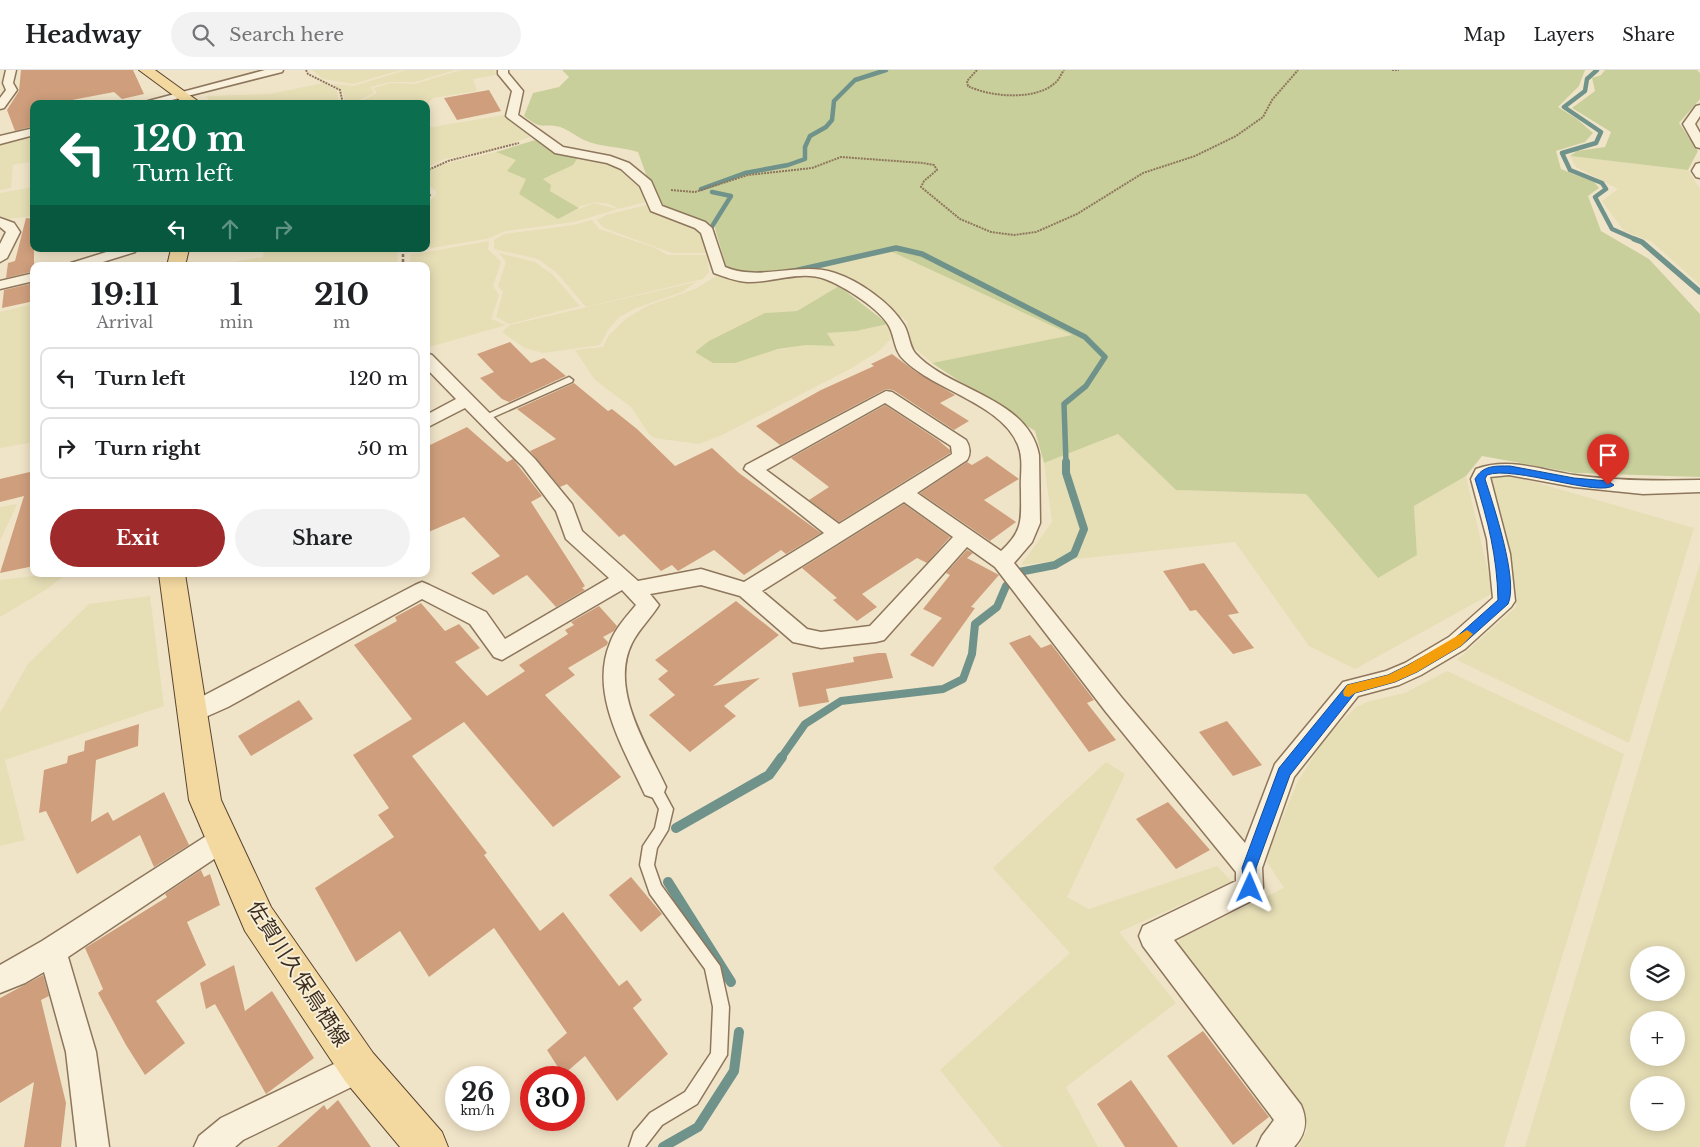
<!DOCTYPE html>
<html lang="en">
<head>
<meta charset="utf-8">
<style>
	:root { --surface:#fff; --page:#f2f2f2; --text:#202124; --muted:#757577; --line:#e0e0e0; --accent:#9e2a2b }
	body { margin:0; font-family:"Libre Baskerville","Noto Sans JP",serif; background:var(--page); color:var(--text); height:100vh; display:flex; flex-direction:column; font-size:19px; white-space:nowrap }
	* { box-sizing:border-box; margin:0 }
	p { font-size:16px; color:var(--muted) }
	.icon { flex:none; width:28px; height:28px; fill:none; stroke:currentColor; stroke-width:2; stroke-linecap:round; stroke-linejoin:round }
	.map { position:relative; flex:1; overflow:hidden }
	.panel { position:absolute; left:30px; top:192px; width:400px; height:315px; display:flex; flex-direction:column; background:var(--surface); border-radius:10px; box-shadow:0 2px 12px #0003 }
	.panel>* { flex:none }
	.guide { position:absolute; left:30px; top:30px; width:400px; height:152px; border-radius:10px; box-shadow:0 2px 12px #0003; background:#0b6e4f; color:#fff; overflow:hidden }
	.tools { position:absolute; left:1630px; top:876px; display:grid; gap:10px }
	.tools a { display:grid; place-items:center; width:55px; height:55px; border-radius:50%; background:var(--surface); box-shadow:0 2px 12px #0003; font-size:25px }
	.speed { position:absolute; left:445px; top:996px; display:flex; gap:10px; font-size:25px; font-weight:700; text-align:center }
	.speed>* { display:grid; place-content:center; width:65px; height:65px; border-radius:50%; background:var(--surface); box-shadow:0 2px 12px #0003; line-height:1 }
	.speed small { font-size:12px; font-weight:400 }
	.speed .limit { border:8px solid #d22; background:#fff; color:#111 }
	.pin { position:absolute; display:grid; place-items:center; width:42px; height:42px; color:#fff; margin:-51px -21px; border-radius:50% 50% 50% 0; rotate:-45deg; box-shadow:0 0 5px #0007 }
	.pin .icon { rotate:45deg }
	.me { position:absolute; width:55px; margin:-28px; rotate:1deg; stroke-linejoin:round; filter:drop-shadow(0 0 4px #0008) }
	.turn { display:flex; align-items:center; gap:18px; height:105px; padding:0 20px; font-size:22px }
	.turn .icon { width:65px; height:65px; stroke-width:2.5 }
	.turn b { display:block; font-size:35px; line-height:42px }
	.lanes { display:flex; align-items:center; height:48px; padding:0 20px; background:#0003; justify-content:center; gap:25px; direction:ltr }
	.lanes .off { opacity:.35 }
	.eta { display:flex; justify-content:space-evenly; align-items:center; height:85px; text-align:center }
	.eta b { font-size:30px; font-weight:700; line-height:35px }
	.primary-button { display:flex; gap:10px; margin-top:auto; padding:10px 20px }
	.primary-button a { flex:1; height:58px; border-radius:30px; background:var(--accent); color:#fff; font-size:20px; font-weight:700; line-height:58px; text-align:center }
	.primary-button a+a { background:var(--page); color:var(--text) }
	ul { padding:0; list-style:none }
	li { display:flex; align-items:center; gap:15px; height:62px; margin:0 10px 8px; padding:0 10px; border:2px solid var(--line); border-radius:10px }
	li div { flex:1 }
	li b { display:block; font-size:19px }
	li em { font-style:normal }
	header { display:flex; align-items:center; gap:30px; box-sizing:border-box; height:70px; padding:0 25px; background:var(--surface); border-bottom:1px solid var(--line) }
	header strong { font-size:24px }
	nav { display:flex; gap:28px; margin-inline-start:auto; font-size:18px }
	.search { width:350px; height:45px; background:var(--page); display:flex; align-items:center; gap:12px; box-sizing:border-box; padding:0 18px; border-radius:28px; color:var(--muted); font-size:19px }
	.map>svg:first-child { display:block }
</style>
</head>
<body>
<header>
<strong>Headway</strong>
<div class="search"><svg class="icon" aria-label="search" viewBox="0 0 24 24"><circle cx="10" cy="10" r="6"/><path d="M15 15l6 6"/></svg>Search here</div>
<nav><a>Map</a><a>Layers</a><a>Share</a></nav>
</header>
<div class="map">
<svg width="1700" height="1077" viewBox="0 0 1700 1077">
	<rect width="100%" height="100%" fill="#f0e4c8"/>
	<g fill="#e6deb5" fill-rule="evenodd">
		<path d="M312,0H401L353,14L323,9Z"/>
		<path d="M406,0H455L415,12H389L371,17L374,23L351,34H346L342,20L332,14L354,16Z"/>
		<path d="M461,0H495L496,5L473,9L477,21L433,28L426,35L356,34L377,23L373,18L391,13L415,14Z"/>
		<path d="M324,13L337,21L339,34H212L206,26L269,24Z"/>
		<path d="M504,45L530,67L492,80L445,89L426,98V58Z"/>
		<path d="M34,63V91L13,95L11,118L0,120V72Z"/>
		<path d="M496,82L516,90L526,109L519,124L557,148L594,133L618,139L574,152L506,161L486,169L426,179V134L436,125V121L427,114L429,102L439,95Z"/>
		<path d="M579,86L619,97L640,112L645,132L619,139L609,134L595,132L578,137L550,121L543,109L559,102Z"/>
		<path d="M1570,86L1688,100L1700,119V215L1652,172L1624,161L1602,131L1618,119L1576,97Z"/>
		<path d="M34,117V146L7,149L0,146V123Z"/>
		<path d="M647,135L663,146L696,156L702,163L707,183H672L604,158L597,150L606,145Z"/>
		<path d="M592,150L599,159L653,177L668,185H707L709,202L703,209L586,237L557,203L538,189L494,179V170L504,164L573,155Z"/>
		<path d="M489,171L488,179L501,192L493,216L499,225L491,249L506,255L426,278V196H410V185Z"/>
		<path d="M264,179H398L397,196H209L263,187Z"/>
		<path d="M890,181L1073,265L932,293L912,276L907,251L839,203L816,199Z"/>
		<path d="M499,183L535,192L553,205L580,236L509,254L496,247L503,222L498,216L506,192Z"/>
		<path d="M718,205L737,211L819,207L839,216L797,241L765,243V282L806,275L834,276L826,263L856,261L888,254L891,269L879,281L850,299L722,365L699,374L654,368L649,364L631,337L595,310L575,280L603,277L609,265L627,248L647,236L695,219Z"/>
		<path d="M696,212L682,222L636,238L619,247L608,260L600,275L543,283L525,278L503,263L504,260L510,255Z"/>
		<path d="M34,234V372L0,378V242Z"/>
		<path d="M1118,364L1176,420L1306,424L1378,508L1417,485L1414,436L1466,406L1493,523L1355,599L1309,576L1235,472L1021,495L1052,452L1044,393Z"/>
		<path d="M1507,404L1694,458L1629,673L1457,590L1516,537V521L1491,412V406Z"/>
		<path d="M17,434L0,471V437Z"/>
		<path d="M1700,493V1077H1525ZM1639,885H1676V922H1639ZM1639,950H1676V988H1639ZM1639,1015H1676V1052H1639Z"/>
		<path d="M51,504H66L47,519L0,547V510Z"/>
		<path d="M150,526L164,636L5,690L25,770L0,776V643L28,594L89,534Z"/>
		<path d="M1447,601L1624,684L1504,1077H1298L1307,1061L1305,1044L1178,880L1179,869L1284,818L1267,792L1272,774L1297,713L1325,668L1356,637L1370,631L1405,623Z"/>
		<path d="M1106,692L1125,704L1067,827L1089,839L1217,796L1232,812L1119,862L1176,933L1066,1017L1098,1077H1002L940,1000L1070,883L993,798Z"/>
	</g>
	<g fill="#c9cf9b">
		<path d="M562,0H1585L1579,16L1558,37L1577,49L1593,63L1585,72L1556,81L1561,99L1594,112L1599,118L1588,126L1601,161L1649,189L1700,244V407L1575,403L1482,386L1466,406L1414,436L1417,485L1378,508L1306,424L1176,420L1118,364L1044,393L1035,361L932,293L1072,265L890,181L816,199L742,203L726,196L714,155L666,139L647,107L638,82C622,77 599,77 584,70C576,66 569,60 560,57C540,52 544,62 524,46L533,23L559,17L569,7Z"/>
		<path d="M1605,0H1697L1700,3V29L1679,53L1698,81L1688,100L1570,86L1577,81L1605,77L1611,62L1572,38L1595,21L1592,8L1601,5Z"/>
		<path d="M535,70L556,83L579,86L573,95L543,109L551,115L550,121L579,138L558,149L519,124L526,109L507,101L516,90L496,82Z"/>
		<path d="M839,216L888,254L856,261L827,263L835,276L806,275L778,279L735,293H713L695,282L709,271L765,243L797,241Z"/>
	</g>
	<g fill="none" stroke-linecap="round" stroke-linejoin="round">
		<g stroke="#6f938a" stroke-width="4.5">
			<path d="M1597,0L1587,9L1585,21L1564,37L1601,62L1596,73L1562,83L1570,100L1602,113L1606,119L1595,127L1612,159L1637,170"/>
			<path d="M701,119L745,103L788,95L805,89V77L810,66L826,57L832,50L834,31L855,10L886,0"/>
			<path d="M712,122L731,126L711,158L714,167"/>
		</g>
		<g stroke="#6f938a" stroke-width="5.5">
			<path d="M1634,169L1642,172L1700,222"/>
			<path d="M794,201L896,178L922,184L1085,267L1105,287L1086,316L1064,334L1066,393"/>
		</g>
		<g stroke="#6f938a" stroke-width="8">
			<path d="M1019,502L1055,495L1074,484L1084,459L1066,403V392"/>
			<path d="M781,688L805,654L841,631L943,619L963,609L972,584L975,554L997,537L1006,516"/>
		</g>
		<g stroke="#6f938a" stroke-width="10">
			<path d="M676,758L769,705L782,687"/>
			<path d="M668,812L731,912"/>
			<path d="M663,1077L698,1057L734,1001L739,962"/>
		</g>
	</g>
	<g fill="#cf9f7d">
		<path d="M21,0H133L144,24L122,29L114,22L51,34H34V56L15,61L7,40L19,21Z"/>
		<path d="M489,20L501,41L457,50L444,28Z"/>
		<path d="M26,148L34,149V201L6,208L8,193L15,191Z"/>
		<path d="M34,213V231L2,238L4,220Z"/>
		<path d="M510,272L531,293L544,288L566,306L509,332L502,329L480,308L494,302L477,284Z"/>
		<path d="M892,284L916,302L955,325L940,333L969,351L954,360L893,320L886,319L780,375L756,356L821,320L874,296L871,294Z"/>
		<path d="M574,313L608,341L612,339L637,359L675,396L712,378L739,403L821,463L786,484L781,480L744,505L714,480L678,501L672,495L661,501L624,464L619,467L567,414L560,417L530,381L556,369L517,339Z"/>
		<path d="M885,335L938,370L950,380V383L839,452L809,430L829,417L791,388Z"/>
		<path d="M467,357L507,392L513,389L542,426L531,432L585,516L582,518L585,520L556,537L527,505L493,525L471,503L500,486L464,447L426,463V377Z"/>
		<path d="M987,386L1019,409L984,430L1016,452L990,471L920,423L967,392L972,395Z"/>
		<path d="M34,401V496L0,503L24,426L0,432V409Z"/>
		<path d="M904,434L950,467L927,493L917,488L862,524L877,537L857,551L833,530L837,528L802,498Z"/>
		<path d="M967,480L973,483L967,488L999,505L971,537L975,538L933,597L910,585L942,548L923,539L950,505L946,503Z"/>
		<path d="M1204,493L1239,543L1228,545L1254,578L1233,584L1196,540L1190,541L1163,501Z"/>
		<path d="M736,531L779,565L713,616L760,608L724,636L736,646L690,682L649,645L675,625L658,609L668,601L655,590Z"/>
		<path d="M421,533L445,561L459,554L480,578L455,592L487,626L525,601L519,595L568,564L565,560L574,555L571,552L599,536L617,556L614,561L603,567L608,572L607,575L568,598L575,605L545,625L621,707L553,757L464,652L412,686L487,783L484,785L540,861L563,842L619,916L627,910L642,930L633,938L668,984L617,1031L585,986L563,1005L547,980L567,963L494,858L429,907L400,861L356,892L315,818L394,767L378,745L389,738L353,685L412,649L354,575L397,551L395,547Z"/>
		<path d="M1030,565L1041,578L1051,574L1094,630L1087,633L1116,670L1089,682L1009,573Z"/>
		<path d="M878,583H886L893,608L826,619L829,632L799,637L792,603L854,592L853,587Z"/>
		<path d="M299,630L313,649L251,686L238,666Z"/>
		<path d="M1227,651L1262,695L1233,706L1199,662Z"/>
		<path d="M139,654L138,676L96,690L91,752L108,742L113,751L164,722L189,775L154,797L140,765L77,804L46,741L39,743L44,700L67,693L68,686L84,681L85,671Z"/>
		<path d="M1168,732L1210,780L1176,799L1136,749Z"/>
		<path d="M201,800L204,807L210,804L220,835L187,852L206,895L156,931L185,973L145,1005L126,975L98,923L103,919L85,878L167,827L165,824Z"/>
		<path d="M631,807L662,844L641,862L609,825Z"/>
		<path d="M234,895L245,941L272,921L314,988L266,1024L215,934L206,939L200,913Z"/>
		<path d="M43,905L49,926L41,930L66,1033L61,1077H24L34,1012L0,1033V928Z"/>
		<path d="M1203,961L1269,1047L1233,1075L1167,986Z"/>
		<path d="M1131,1010L1178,1077H1125L1097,1034Z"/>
		<path d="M338,1030L371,1077H277L324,1035L327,1040Z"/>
	</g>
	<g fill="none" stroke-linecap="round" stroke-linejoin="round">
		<defs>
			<g id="service">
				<path d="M569,307L573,310L572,312L489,349L486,350L481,347Z"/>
				<path d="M654,711L659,713L673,739L668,760L657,778L654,795L661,815L720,896L729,937L727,985L697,1034L662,1055L645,1077H629L634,1062L650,1043L685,1022L711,983L713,937L705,899L650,824L640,795L643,776L655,758L659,739L647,717L649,713Z"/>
			</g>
			<g id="minor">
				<path d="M6,0H16L13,13L17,20L4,38L0,39V28L6,20L3,13Z"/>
				<path d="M265,0H283L282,2L156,34H137Z"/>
				<path d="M498,0H508V3L523,21L518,45L563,77L610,86L629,93L651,111L662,136L705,152L712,158L725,197C761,212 798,191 835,203C859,211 890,232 904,255C909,263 909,275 915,283C949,321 1028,327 1039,385L1040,453L1032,472L1014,493L1122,628L1245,773L1275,694L1343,612L1386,601L1405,593L1449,567L1493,528L1487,469L1471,409L1476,399C1509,387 1541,400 1574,405C1616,411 1658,411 1700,410V422L1643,424L1574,417L1509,405L1490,407L1510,484L1515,531L1511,537L1465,579L1421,605L1399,615L1358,626L1294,707L1262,798L1263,818L1259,827L1174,870L1301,1035C1308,1051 1306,1064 1294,1077H1257L1262,1066L1274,1050L1143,876L1139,866L1143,856L1236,811V802L1106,642L995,497L967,477L884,570L876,572L821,578L793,572L740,526L701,515L650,524L659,535C651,548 639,559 632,573C609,619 647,676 666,717L663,725L654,728L645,725C624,679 589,624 610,573C615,559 626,547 636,535L622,520L502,590L494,587L470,554L422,529L228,637L192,653L184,650L180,643L184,636L415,515L422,512L429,515L486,542L505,569L609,508L566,469L556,441L523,397L465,338L426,358V345L456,329L426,298V283L432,285L535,389L572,434L582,461L638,511L701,499L744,512L824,463L744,399L746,395L886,321L892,322L966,370C970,376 971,384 967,390L917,423L1001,481C1024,460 1021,449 1021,420C1020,406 1024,389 1018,375C1002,334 934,320 904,290C894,281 895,267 889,256C880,239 844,216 825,209C800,200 772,213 747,212C735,211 725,207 714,203L701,163L695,158L651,141L640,116L621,99L607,93L555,83L508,48L506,46L512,21L498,4ZM885,333L951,376L952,384L839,454L766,400ZM904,432L953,467L870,556L821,562L807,559L762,521Z"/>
				<path d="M1700,35V46L1695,54L1700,63V78L1696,77L1683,54L1696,36Z"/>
				<path d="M34,58V65L0,74V66Z"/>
				<path d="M1700,93V108L1696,107L1692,101L1696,94Z"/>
				<path d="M0,148L14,153L20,162L7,188L0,192V174L6,162L0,157Z"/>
				<path d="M116,179H137L135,182L90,196H69L71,193Z"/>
				<path d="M34,203V211L0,219V211Z"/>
				<path d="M223,757L232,761L236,769L232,777L68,887L96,982L109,1077H77L66,982L44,902L25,913L0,923V895L42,871L214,761Z"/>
				<path d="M359,982L370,986L374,997L370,1008L243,1070L235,1077H194L199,1066L221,1048Z"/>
			</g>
			<g id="primary">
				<path d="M139,0H155L202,34H185Z"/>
				<path d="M171,179H189L185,196H167Z"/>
				<path d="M159,504H185L221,730L271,837L373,983L442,1062L448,1077H400L345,1011L245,861L189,730Z"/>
			</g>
		</defs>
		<use href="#service" stroke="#8d765c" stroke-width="3"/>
		<use href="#minor" stroke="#8d765c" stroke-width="3"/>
		<use href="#primary" stroke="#5b4430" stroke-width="2"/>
		<g stroke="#8d765c" stroke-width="2" stroke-dasharray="2 1" stroke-linecap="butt">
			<path d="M306,0L308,4L340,20L343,34"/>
			<path d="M977,0L967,11L968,16C990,27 1035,31 1055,13C1059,10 1061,4 1064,0"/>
			<path d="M1392,0H1399"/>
			<path d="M426,101L448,91L519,73"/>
			<path d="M426,120L430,125L426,128"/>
			<path d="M671,120L695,122L748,105L812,98L841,87L923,93L934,95L937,100L924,111L921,117L960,149L991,162L1014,165L1036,162L1077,144L1143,103L1195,86L1236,66L1263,47L1272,30L1298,0"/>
		</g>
		<path stroke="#8d765c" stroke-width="2.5" stroke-dasharray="3 2" stroke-linecap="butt" d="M403,179V196"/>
		<use href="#service" fill="#faf1dc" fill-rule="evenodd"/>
		<use href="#minor" fill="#faf1dc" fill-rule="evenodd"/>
		<use href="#primary" fill="#f3d9a0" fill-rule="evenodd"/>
	</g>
	<path fill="#1a73e8" stroke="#114b97" d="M1510,396L1574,408L1608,411L1614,415C1601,428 1513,395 1487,405L1485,409C1493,434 1519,511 1508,534L1461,576L1417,602L1395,612L1355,623L1290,705L1256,798L1257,818L1255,823L1250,825L1245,823L1242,798L1279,698L1347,615L1388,605L1408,595L1453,570L1498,530C1497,485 1488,452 1475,409C1483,395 1495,396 1510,396Z"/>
	<path fill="#f59e0b" d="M1467,560L1473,564L1461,576L1417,602L1395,612L1355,623L1349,627L1344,626L1343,622L1347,615L1388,605L1408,595Z"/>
	<g text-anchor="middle" stroke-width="4" stroke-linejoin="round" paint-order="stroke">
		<g font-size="21" fill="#3d2e20" stroke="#f7eed8">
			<text transform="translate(298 904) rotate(57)" y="7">佐賀川久保鳥栖線</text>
		</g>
	</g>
</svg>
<div class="tools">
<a><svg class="icon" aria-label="layers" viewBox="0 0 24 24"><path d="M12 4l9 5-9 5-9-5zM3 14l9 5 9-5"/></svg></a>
<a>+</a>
<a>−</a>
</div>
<div class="speed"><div>26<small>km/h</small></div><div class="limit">30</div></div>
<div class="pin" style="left:1608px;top:415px;background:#d93025"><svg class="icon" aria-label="arrive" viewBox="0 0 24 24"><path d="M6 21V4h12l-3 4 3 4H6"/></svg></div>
<svg class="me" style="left:1250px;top:818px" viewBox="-20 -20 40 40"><path d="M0-17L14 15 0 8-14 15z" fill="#1a73e8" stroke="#fff" stroke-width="4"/></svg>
<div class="guide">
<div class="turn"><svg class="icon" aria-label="left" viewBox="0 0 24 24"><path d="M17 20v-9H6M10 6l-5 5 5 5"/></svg><div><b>120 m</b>Turn left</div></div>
<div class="lanes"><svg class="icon" aria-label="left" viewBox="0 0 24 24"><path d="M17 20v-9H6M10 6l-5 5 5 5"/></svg><svg class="icon off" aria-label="ahead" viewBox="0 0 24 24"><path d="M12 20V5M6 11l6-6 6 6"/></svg><svg class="icon off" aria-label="right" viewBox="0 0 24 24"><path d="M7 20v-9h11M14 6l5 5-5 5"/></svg></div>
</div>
<section class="panel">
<div class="eta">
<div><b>19:11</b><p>Arrival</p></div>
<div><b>1</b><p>min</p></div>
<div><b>210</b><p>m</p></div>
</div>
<ul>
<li><svg class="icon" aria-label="left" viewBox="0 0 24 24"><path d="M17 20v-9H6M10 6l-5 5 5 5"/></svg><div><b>Turn left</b></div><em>120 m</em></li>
<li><svg class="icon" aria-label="right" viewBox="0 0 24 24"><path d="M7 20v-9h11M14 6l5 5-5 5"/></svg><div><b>Turn right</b></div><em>50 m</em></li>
</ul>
<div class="primary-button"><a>Exit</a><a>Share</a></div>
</section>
</div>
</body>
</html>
